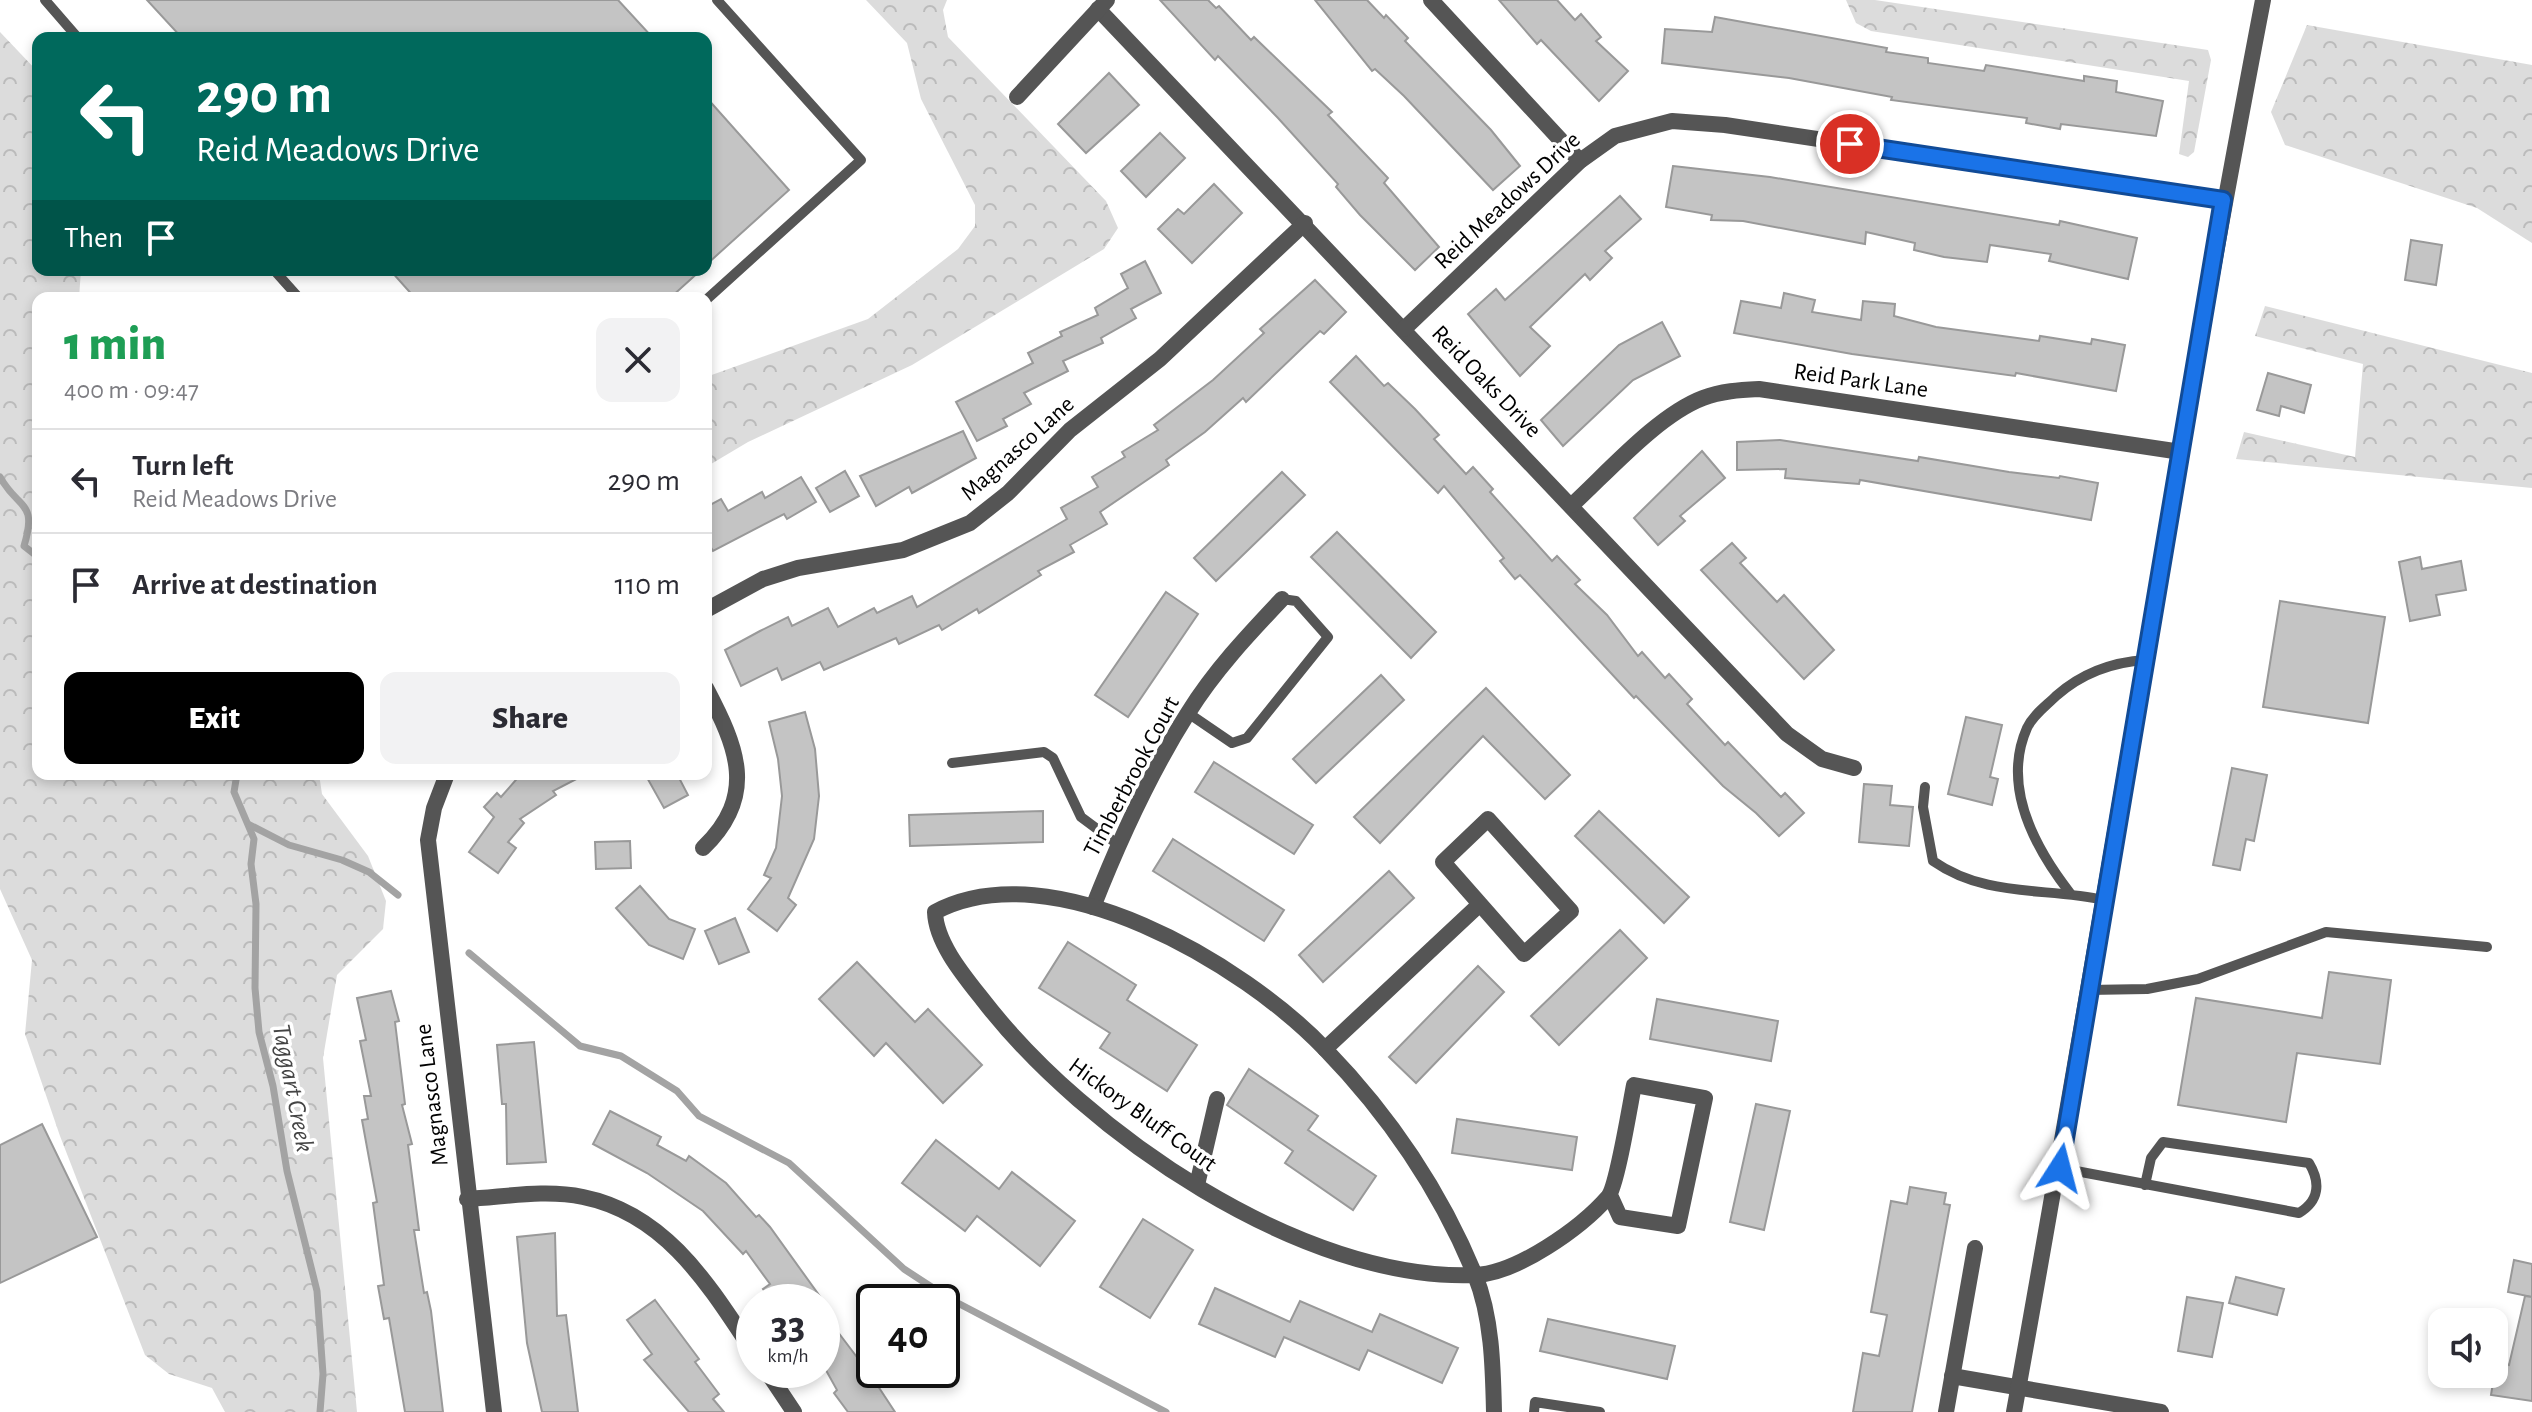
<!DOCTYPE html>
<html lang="en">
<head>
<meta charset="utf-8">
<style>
	:root { --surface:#fff; --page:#f2f2f3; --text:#2b2b33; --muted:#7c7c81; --line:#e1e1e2; --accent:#000 }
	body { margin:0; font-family:"Alegreya Sans",sans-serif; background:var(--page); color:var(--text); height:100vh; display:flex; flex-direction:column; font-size:30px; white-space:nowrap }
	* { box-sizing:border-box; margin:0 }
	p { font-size:26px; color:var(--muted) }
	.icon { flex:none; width:44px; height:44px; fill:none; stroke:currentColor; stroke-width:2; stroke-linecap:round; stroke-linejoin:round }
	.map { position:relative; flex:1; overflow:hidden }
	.sheet { position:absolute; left:32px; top:292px; width:680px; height:488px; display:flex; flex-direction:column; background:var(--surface); border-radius:16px; box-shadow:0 4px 12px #0003 }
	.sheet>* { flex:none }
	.hud { position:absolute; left:32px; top:32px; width:680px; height:244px; border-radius:16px; box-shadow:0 4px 12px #0003; background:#00695c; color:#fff; overflow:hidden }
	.controls { position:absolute; left:2428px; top:1308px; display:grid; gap:16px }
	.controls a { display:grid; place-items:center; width:80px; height:80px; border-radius:16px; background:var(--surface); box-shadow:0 4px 12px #0003; font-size:40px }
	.speed { position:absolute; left:736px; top:1284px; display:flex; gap:16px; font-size:40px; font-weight:700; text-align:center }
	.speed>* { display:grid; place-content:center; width:104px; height:104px; border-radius:50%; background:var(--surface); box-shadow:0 4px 12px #0003; line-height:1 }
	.speed small { font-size:20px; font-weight:400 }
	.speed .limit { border:4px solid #111; border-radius:12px; background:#fff; color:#111 }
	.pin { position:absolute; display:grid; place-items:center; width:68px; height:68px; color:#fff; margin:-34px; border:4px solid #fff; border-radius:50%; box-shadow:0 2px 8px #0007 }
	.me { position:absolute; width:88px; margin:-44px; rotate:9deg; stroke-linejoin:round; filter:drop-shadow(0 0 6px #0008) }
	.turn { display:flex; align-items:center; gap:28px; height:168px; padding:0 32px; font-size:36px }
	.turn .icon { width:104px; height:104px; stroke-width:2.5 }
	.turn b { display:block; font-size:56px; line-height:68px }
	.then { display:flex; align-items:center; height:76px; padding:0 32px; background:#0003; gap:16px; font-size:30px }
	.round { display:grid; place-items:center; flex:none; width:84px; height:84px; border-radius:16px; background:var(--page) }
	.overview { display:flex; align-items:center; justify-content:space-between; height:136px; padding:0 32px }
	h1 { font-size:48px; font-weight:800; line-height:60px; color:#1e9e55 }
	.button { display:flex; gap:16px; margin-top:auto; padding:16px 32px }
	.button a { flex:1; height:92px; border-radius:16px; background:var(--accent); color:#fff; font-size:32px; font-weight:800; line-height:92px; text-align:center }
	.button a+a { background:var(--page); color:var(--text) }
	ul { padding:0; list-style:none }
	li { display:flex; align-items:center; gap:24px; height:104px; padding:0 32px; border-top:2px solid var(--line) }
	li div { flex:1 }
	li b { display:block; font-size:30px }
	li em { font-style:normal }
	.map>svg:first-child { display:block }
</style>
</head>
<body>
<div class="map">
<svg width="2532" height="1412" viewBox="0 0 2532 1412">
	<defs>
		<pattern id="forest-crowns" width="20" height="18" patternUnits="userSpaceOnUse" patternTransform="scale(2)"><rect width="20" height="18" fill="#dcdcdc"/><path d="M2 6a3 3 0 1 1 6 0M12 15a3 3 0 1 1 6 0" fill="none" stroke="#bbb"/></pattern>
	</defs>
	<rect width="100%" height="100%" fill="#fff"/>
	<g fill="url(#forest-crowns)">
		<path d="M866,0H947L943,10L948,37L1106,201L1118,228L1104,249L912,365L748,442L706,467V377L868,319L958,249L975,226V205L921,99L907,43Z"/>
		<path d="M1846,0H1875L2208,50L2211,60L2194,152L2188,157L2179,154L2189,81L1871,31L1856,23Z"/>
		<path d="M2307,25L2532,65V243L2477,208L2285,145L2271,112Z"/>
		<path d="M0,32L38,72V270H81L79,298H38V774H319L322,794L368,856L386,901L383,929L337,975L323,1058L357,1412H225L212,1388L169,1374L145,1355L60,1136L25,1034L32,960L0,889Z"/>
		<path d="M2265,306L2532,373V488L2236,459L2244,432L2355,457L2363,364L2255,336Z"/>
	</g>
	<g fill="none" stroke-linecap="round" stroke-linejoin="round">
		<g stroke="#a3a3a3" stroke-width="7">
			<path d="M0,477C18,510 38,500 24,546L38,557"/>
			<path d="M237,774L234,792L254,839L251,864L256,904L255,988L259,1032L273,1086L287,1171L317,1291L323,1374L320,1412"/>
			<path d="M250,825L289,845L342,860L369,872L398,895"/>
			<path d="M469,953L580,1046L621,1056L677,1091L699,1116L789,1163L904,1269L950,1299L1166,1412"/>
		</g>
	</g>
	<g fill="#c4c4c4" stroke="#999" stroke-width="2">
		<path d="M147,0H618L653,38H182Z"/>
		<path d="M1160,0H1208L1216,8L1219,6L1251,40L1254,37L1332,112L1328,115L1388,178L1384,183L1439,247L1415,270L1360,215L1336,187L1338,184L1278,118L1218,56L1215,60Z"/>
		<path d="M1315,0H1367L1384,18L1386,15L1408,38L1405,41L1491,130L1520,166L1493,190L1404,96L1375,69L1372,71Z"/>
		<path d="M1499,0H1557L1575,20L1581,14L1601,37L1596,41L1628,71L1599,101L1541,40L1537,44Z"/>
		<path d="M1715,17L1887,48L1886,52L1928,58V63L1984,71L1986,65L2084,81V76L2117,81L2116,92L2163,101L2156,136L2061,124L2060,129L2026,123L2027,118L1891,100L1892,97L1789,78L1662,63L1665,29L1712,32Z"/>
		<path d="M1109,73L1139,105L1086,153L1058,124Z"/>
		<path d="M706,97L789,190L706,265Z"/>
		<path d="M1160,133L1185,158L1146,197L1121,171Z"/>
		<path d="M1673,166L1770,177L2059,225L2060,221L2137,238L2128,279L2049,261L2051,254L1990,245L1987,262L1944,257L1914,250L1915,243L1866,232L1865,244L1743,221L1711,220L1712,215L1666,207Z"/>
		<path d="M1214,184L1242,213L1192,263L1158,229L1178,209L1184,214Z"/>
		<path d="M1620,196L1641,219L1605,251L1612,258L1590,280L1585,274L1530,327L1550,346L1520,376L1468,314L1496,289L1505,300Z"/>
		<path d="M2411,240L2442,245L2436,285L2405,280Z"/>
		<path d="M1145,261L1161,293L1131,309L1136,318L1101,338L1103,343L1063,361L1068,371L1024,393L1031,404L1003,419L1007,426L977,441L956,402L1033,363L1028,353L1062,336L1060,332L1098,315L1095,308L1128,288L1121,274Z"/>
		<path d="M390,270H701L670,298H415Z"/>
		<path d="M1315,280L1346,312L1324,334L1320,331L1246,402L1243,398L1205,432L1166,460L1169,465L1100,512L1107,524L1070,545L1074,552L1038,571L1041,575L979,613L977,609L942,630L939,625L899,644L896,638L824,670L820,662L782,680L777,668L741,686L725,650L760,631L788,617L792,626L828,608L838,627L874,608L877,613L912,596L917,607L1067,519L1061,508L1098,487L1092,477L1125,457L1122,452L1158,430L1154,425L1213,380L1264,333L1260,329Z"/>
		<path d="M1784,293L1815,300L1812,312L1861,320L1863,301L1895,304L1894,316L1936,327L2039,341L2040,336L2091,344L2092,339L2125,345L2116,391L2016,373L2015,376L1852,354L1734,333L1741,301L1781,308Z"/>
		<path d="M1662,322L1680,356L1633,380L1563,446L1541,420L1619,345Z"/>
		<path d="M1356,356L1384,386L1388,383L1415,409L1439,435L1434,439L1466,474L1473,467L1493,489L1490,492L1552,561L1557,556L1580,580L1575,584L1607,615L1638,656L1642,652L1665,678L1669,674L1692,699L1687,704L1725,745L1728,742L1781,797L1785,793L1804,813L1779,836L1756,813L1723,786L1636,696L1634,698L1520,575L1515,579L1500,561L1504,558L1444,486L1438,493L1330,382Z"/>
		<path d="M2268,373L2311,385L2304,413L2281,406L2279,416L2257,410Z"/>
		<path d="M963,431L976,458L912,493L909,487L876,506L860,476Z"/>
		<path d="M1780,440L1918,461L1919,457L2009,472L2059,478L2060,476L2098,483L2091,520L1860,480L1859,484L1785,478L1786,469L1737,470V442Z"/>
		<path d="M1702,451L1725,478L1680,516L1685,521L1658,545L1634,518Z"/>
		<path d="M845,471L859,496L830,512L816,488Z"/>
		<path d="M1282,472L1305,495L1216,581L1194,558Z"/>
		<path d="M801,477L816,502L787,519L784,514L713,551L706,539V507L721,499L728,511L762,492L765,498Z"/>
		<path d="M1337,532L1436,632L1411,658L1311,557Z"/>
		<path d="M1732,543L1746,558L1740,563L1777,602L1784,595L1834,650L1804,679L1701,570Z"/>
		<path d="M2420,557L2422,569L2461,561L2466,590L2436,595L2440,615L2410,621L2399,562Z"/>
		<path d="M1166,592L1198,614L1128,717L1095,695Z"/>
		<path d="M2280,601L2385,617L2368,723L2263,707Z"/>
		<path d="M1381,675L1404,700L1316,783L1293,759Z"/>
		<path d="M1486,688L1570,775L1545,799L1483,736L1380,843L1354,817Z"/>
		<path d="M805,712L815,749L819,796L814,839L788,898L796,905L777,931L748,909L771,878L764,875L776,848L782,796L778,759L769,722Z"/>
		<path d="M1966,717L2002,725L1990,777L1998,779L1992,805L1948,794Z"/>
		<path d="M1214,762L1313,825L1294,854L1195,792Z"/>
		<path d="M2232,768L2267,775L2254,841L2246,839L2240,870L2213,865Z"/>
		<path d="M521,774H586L553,791L556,795L520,819L524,823L508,842L516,848L498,873L469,852L494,817L484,807L497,793L501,797Z"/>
		<path d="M645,774H677L688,795L664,808Z"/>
		<path d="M1864,784L1892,786L1890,805L1913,807L1909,846L1859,842Z"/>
		<path d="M1043,811V842L910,846L909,815Z"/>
		<path d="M1599,811L1689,897L1664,923L1575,836Z"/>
		<path d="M1173,839L1284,910L1264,941L1153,871Z"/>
		<path d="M630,841L631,868L596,869L595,842Z"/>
		<path d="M1389,871L1414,898L1323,982L1299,955Z"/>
		<path d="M640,886L669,919L695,929L683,959L649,945L616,908Z"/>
		<path d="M735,918L749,952L719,964L705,931Z"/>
		<path d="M1620,930L1647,958L1559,1045L1531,1016Z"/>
		<path d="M1068,942L1136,985L1127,1000L1197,1045L1167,1091L1100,1048L1110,1033L1039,988Z"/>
		<path d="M857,962L915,1022L928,1009L982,1065L943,1103L886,1043L874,1056L819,999Z"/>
		<path d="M1478,966L1504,992L1416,1083L1389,1057Z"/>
		<path d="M2329,972L2391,980L2380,1064L2297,1053L2286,1122L2178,1105L2196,998L2322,1018Z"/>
		<path d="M391,991L399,1021L395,1022L405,1104L402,1105L412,1144L408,1145L419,1230H414L424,1293L427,1292L431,1311L443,1412H405L389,1318L384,1319L378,1286L384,1285L373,1203L377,1202L362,1120L368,1119L364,1096H371L360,1041L366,1040L357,998Z"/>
		<path d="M1657,999L1778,1021L1771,1061L1650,1039Z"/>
		<path d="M534,1042L546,1162L507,1164L506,1104H502L497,1045Z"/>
		<path d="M1249,1069L1318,1116L1308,1130L1376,1176L1353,1210L1285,1163L1293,1151L1227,1105Z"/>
		<path d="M1756,1104L1790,1111L1764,1230L1730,1222Z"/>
		<path d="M610,1111L661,1137L657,1145L686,1161L689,1156L726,1183L756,1217L759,1215L770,1227L824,1302H772L763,1289L770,1284L746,1251L743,1254L703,1211L647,1173L593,1144Z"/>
		<path d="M1457,1119L1577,1137L1572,1170L1452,1153Z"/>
		<path d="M42,1124L97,1237L0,1283V1145Z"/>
		<path d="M936,1140L999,1189L1012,1172L1075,1221L1040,1266L977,1216L965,1231L902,1183Z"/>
		<path d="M1910,1187L1946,1193L1944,1204L1950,1205L1912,1412H1853L1863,1353L1879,1356L1887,1315L1871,1312L1891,1201L1907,1204Z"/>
		<path d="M1143,1219L1193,1250L1150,1318L1100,1287Z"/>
		<path d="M555,1233L557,1316L566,1315L578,1412H542L527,1343L517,1237Z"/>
		<path d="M2514,1260L2532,1264V1297L2508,1292Z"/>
		<path d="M2236,1277L2284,1289L2277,1315L2229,1303Z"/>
		<path d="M1215,1288L1290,1322L1300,1301L1372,1332L1380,1314L1458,1348L1442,1383L1368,1350L1359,1370L1284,1337L1275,1357L1199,1324Z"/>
		<path d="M2525,1296L2532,1297V1401L2491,1395L2496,1363L2509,1365Z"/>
		<path d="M2187,1297L2223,1303L2212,1357L2178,1351Z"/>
		<path d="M655,1300L699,1359L695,1362L719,1394L713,1399L724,1412H689L644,1360L652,1354L627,1320Z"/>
		<path d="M822,1311L872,1377L895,1412H848L834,1393L837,1390L822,1363Z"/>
		<path d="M1548,1319L1675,1346L1667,1379L1540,1351Z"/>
	</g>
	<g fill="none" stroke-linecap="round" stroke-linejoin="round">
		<g stroke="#555" stroke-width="10">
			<path d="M45,0L78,38"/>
			<path d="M274,270L299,298"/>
			<path d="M706,300L861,160L717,0"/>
			<path d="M1188,713L1232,743L1247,738L1328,637L1296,601L1282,599"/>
			<path d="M952,763L1044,752L1053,758L1081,817L1120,846"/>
			<path d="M1925,787L1923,807L1933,861C1986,898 2045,887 2104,900"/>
			<path d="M2070,893C2035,848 2001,787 2027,728C2033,715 2046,706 2056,696C2082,673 2112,662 2146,660"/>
			<path d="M2088,990L2147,989L2198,979L2326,932L2487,947"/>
			<path d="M2060,1168L2299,1213C2319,1201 2321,1183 2309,1163L2163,1142L2151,1158L2145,1185"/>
			<path d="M1534,1412L1535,1402L1600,1412"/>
		</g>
		<g stroke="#555" stroke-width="16">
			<path d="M1431,0L1580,161"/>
			<path d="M1098,9L1787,734L1822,759L1854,768"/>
			<path d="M1017,97L1107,0"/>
			<path d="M1404,329L1580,161L1615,136L1672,121L1725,125L2223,200"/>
			<path d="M1572,505C1608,472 1658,415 1703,398C1721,391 1740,390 1759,389L2181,452"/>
			<path d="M706,610L763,579L798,568L903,550L970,523L1008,493L1070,430L1160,359L1305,223"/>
			<path d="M447,774L434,808L428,840L494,1412"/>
			<path d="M703,848C758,795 737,747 706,688"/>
			<path d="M1093,907C1119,841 1150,773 1188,713C1214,671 1248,635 1282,599"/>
			<path d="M1325,1049L1480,904L1443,862L1488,819L1571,911L1524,954L1480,904"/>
			<path d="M1197,1185L1217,1099"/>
			<path d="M467,1199C505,1197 545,1189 583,1197C667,1214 710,1287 754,1353"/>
			<path d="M766,1370L794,1412"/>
			<path d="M1952,1376L2161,1412"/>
			<path d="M1494,1412C1493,1367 1492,1317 1475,1275C1440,1190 1388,1114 1325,1049C1244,964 1052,850 935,912C936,943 964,976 983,1000C1085,1132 1302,1282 1475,1275C1516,1274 1581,1228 1608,1197C1617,1186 1630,1105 1634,1085L1705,1098L1678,1226L1620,1217L1610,1195"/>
			<path d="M1946,1412L1975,1248"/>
		</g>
		<path stroke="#555" stroke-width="16" d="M2014,1412C2099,942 2173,469 2263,0"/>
	</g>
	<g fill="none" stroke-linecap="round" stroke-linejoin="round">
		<defs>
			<path id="route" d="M1850,144L2223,200L2060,1168"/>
		</defs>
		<use href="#route" stroke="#114b97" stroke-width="20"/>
		<use href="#route" stroke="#1a73e8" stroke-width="14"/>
	</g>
	<g text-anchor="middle" stroke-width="7" stroke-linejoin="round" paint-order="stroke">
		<g font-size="24" fill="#000" stroke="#fff">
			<text transform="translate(1507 200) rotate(-43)" y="8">Reid Meadows Drive</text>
			<text transform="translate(1861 380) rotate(8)" y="8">Reid Park Lane</text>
			<text transform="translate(1487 381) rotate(46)" y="8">Reid Oaks Drive</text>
			<text transform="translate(1017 448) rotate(-42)" y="8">Magnasco Lane</text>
			<text transform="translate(1131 776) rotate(-62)" y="8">Timberbrook Court</text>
			<text transform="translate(431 1095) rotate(-97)" y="8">Magnasco Lane</text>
			<text transform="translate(1143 1114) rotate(36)" y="8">Hickory Bluff Court</text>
		</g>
		<g font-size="26" font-style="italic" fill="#444" stroke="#fff">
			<text transform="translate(294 1088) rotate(79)" y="9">Taggart Creek</text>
		</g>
	</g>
</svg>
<div class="controls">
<a><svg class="icon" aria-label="sound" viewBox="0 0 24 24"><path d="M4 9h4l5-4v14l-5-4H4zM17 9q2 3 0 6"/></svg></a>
</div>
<div class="speed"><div>33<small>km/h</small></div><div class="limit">40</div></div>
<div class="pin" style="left:1850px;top:144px;background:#d93025"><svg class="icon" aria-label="arrive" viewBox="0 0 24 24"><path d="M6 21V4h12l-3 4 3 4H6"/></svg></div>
<svg class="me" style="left:2060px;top:1168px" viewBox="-20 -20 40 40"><path d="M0-17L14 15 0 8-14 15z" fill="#1a73e8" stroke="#fff" stroke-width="4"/></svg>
<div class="hud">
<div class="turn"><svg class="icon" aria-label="left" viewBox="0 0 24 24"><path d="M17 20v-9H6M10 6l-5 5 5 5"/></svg><div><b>290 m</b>Reid Meadows Drive</div></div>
<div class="then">Then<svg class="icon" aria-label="arrive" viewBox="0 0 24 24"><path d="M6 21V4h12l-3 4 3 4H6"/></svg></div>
</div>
<section class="sheet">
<div class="overview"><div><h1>1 min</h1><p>400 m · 09:47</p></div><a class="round"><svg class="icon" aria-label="close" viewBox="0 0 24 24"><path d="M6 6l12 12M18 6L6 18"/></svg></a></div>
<ul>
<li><svg class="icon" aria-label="left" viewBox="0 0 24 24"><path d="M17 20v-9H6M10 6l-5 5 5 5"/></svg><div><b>Turn left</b><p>Reid Meadows Drive</p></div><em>290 m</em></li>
<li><svg class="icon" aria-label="arrive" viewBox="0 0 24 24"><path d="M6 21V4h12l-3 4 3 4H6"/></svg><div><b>Arrive at destination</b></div><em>110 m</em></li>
</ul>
<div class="button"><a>Exit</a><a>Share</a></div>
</section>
</div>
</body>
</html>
